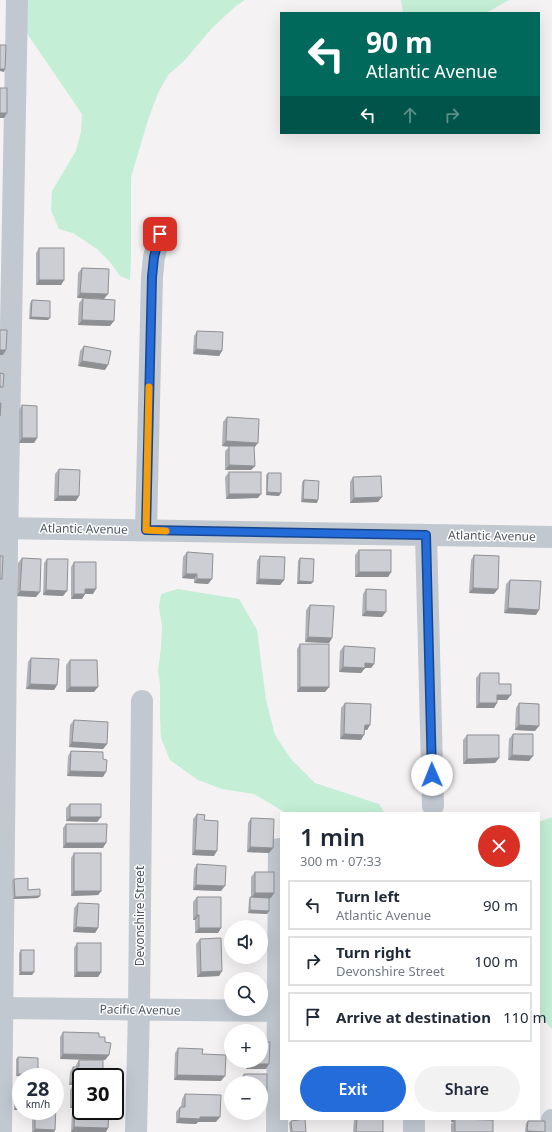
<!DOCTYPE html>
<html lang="en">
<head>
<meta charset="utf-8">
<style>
	:root { --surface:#fff; --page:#f2f2f3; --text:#1f2937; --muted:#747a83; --line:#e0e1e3; --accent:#256cdb }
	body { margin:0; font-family:"Noto Sans",sans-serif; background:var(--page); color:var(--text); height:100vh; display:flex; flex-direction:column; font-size:15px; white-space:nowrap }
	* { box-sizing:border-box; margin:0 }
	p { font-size:13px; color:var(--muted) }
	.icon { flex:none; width:22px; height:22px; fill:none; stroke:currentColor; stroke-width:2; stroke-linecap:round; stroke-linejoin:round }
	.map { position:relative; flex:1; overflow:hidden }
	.sheet { position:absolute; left:280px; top:812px; width:260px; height:308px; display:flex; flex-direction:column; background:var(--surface); border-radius:0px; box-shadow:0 4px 16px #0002 }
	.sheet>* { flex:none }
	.hud { position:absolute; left:280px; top:12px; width:260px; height:122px; border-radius:0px; box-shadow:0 4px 16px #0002; background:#00695c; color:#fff; overflow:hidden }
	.fabs { position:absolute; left:224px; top:920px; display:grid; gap:8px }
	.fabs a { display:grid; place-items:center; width:44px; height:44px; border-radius:50%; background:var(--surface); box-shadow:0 4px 16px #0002; font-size:20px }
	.speed { position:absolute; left:12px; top:1068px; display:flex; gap:8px; font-size:20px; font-weight:700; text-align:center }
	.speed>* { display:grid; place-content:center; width:52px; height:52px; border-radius:50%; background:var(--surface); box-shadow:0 4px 16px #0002; line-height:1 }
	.speed small { font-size:10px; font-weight:400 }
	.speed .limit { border:2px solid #111; border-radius:6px; background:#fff; color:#111 }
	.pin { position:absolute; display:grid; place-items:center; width:34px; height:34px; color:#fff; margin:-17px; border-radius:8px; box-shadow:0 2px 6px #0006 }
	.me { position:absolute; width:44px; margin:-22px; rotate:359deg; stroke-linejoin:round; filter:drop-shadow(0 0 3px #0008) }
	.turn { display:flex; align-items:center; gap:14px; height:84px; padding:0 20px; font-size:18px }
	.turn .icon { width:52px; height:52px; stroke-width:2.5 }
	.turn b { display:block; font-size:28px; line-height:34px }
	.lanes { display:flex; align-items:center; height:38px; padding:0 20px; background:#0003; justify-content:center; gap:20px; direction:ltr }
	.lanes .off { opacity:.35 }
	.round { display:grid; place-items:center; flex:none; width:42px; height:42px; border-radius:21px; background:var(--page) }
	.summary { display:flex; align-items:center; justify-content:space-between; height:68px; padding:0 20px }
	h1 { font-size:24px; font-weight:600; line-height:30px }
	.button { display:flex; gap:8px; margin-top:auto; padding:8px 20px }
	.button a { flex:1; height:46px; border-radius:24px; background:var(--accent); color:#fff; font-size:16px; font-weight:600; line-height:46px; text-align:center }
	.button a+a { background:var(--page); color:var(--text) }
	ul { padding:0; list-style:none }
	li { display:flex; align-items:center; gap:12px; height:50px; margin:0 8px 6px; padding:0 12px; border:2px solid var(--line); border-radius:0px }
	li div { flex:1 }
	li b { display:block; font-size:15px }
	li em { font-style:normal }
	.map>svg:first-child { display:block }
</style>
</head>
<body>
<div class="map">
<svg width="552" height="1132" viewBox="0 0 552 1132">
	<rect width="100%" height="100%" fill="#f4f2f2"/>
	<g fill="#c4eed6">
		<path d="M28,0H245L236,6L212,28L184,61L168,75L158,93L149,117L131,177V257L130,280L120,276L110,262L97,249L73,233L59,229L51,210L52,191L76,151L81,132L82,114L26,32Z"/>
		<path d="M401,0H509L486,13H403Z"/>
		<path d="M178,589L239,599L257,630L266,700L275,735L291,759L315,783L379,804L385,813H286L254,794L222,789L198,780L170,760L161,738L160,719V684L158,671L161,648L162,627L159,606L161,594Z"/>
		<path d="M552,817V1029L539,1015V822Z"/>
	</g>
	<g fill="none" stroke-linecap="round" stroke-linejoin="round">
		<g stroke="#c1c8d0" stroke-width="22">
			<path d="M0,528L552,537"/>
			<path d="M146,530L152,277L154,257L160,234"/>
			<path d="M426,535L433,806"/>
			<path d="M0,1008L281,1011"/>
			<path d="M1,1132L7,544L17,0"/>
			<path d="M136,1132L139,1010L142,701"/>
			<path d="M277,1132L279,849"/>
			<path d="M414,1132V1119"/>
			<path d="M552,1132V1120"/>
		</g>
	</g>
	<g fill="#afb1b6">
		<path d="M39,248L64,280L61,285H36V253Z"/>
		<path d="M82,268L109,269L77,298L78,273Z"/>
		<path d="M83,298L110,326L78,325L79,303Z"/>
		<path d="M32,300L48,320L29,319L30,303Z"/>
		<path d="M197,331L222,351L219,356L193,354L194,336Z"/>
		<path d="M84,346L105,370L78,366L80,351Z"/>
		<path d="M22,405L37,438L34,443H19V410Z"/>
		<path d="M227,417L254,448L255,466L251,470H225V451L229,447L222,446L223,422Z"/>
		<path d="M59,469L76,501H54L55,474Z"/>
		<path d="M229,472L258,498L226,499L225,477Z"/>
		<path d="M268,473L279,496L266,495V475Z"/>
		<path d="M353,477L378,502L350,503V482Z"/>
		<path d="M304,480L317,503L301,502L302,482Z"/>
		<path d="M359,550L391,572L388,577H355V555Z"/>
		<path d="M187,552L212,579L208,584L194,583V579L182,578L183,557Z"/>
		<path d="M474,555L494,594L469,593L471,560Z"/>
		<path d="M260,556L284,580L280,585L256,584L257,561Z"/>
		<path d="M22,558L36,597L17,596L18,563Z"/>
		<path d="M300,558L311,584H297L298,561Z"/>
		<path d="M47,559L63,596L43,595L44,563Z"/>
		<path d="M74,562L93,594H85L82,599H71V567Z"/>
		<path d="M510,580L536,615L504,613L506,584Z"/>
		<path d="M366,589L382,617L362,616L363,594Z"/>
		<path d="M310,605L332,638L329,643L305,642L306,610Z"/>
		<path d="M300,644L329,687L325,692H297V649Z"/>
		<path d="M344,646L374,664L371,668H365L361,673L339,672L340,651Z"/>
		<path d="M31,658L57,685L54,690L26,689L28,662Z"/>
		<path d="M70,660L94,692H66V665Z"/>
		<path d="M480,673L499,684L507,700H497L494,708H476V678Z"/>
		<path d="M345,703L370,725L367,730H364L361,740L340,739L341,708Z"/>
		<path d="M519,703L535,731L515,730L516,708Z"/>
		<path d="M74,720L107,744L103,749L69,747L70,725Z"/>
		<path d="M513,734L529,761L508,760L509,739Z"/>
		<path d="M467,735L499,758L495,763L463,764V740Z"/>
		<path d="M71,751L103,777L67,776L68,756Z"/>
		<path d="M70,804L101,817L97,822L66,821V808Z"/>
		<path d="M197,814L204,820L214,856L192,855L193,819Z"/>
		<path d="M251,818L273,848L269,853L247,852L248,823Z"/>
		<path d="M66,824L103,848H63V828Z"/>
		<path d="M74,853L101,891L98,895L71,896V858Z"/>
		<path d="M197,864L221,891L193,890L194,869Z"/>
		<path d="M255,872L271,898H266L269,911L267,914L248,913L249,900L250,897L251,898V877Z"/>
		<path d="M14,879L28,890L38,898L13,899L12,881Z"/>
		<path d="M197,897L221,928L218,933H195V920H193V902Z"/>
		<path d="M78,903L98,928L95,933L73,932L74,908Z"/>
		<path d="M200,939L222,971L219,976L197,977L196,944Z"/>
		<path d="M77,943L101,972L98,977H74V948Z"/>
		<path d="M21,950L34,972L32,975H19V953Z"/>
		<path d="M63,1032L99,1037L105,1042L109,1055L105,1060H103L81,1111H109L71,1132L72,1111L73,1108H70V1090L73,1085H69L70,1072L73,1067H76V1065L79,1060H98L60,1059V1037Z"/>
		<path d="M178,1048L202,1054L221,1081L174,1080L175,1053Z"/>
		<path d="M18,1057L38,1075L36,1077L16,1076V1059Z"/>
		<path d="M247,1061H261L266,1069H246Z"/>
		<path d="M244,1074H267V1091L264,1096H261V1083H240V1079Z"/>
		<path d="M16,1091L21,1110H14V1093Z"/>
		<path d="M185,1094L216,1122H198L196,1124L176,1123V1112L180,1107H181L182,1099Z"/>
		<path d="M32,1111H55V1130L54,1132H32Z"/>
		<path d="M354,1119H383V1132H353Z"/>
		<path d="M451,1119H493L492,1120L493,1132H451V1124L453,1122H451Z"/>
		<path d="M291,1121L306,1132H290L289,1123Z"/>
		<path d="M528,1121L545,1132H525L526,1123Z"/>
	</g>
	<g fill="#8f9094">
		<path d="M0,69H5L4,72L0,71Z"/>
		<path d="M0,113H7L4,118H0Z"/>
		<path d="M39,280H64L61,285H36Z"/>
		<path d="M80,293L108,294L104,299L77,298Z"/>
		<path d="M31,317L50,318L48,320L29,319Z"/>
		<path d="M82,320L114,321L110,326L78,325Z"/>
		<path d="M196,349L222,351L219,356L193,354Z"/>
		<path d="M0,350H6L3,355H0Z"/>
		<path d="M82,361L108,365L105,370L78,366Z"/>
		<path d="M22,438H37L34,443H19Z"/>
		<path d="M226,441L258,443L254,448L222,446Z"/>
		<path d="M229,465L255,466L251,470H225Z"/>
		<path d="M267,492L281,493L279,496L266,495Z"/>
		<path d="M229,494H261L258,498L226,499Z"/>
		<path d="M58,496H79L76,501H54Z"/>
		<path d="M382,497L378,502L350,503L354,498Z"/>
		<path d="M303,499L318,500L317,503L301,502Z"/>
		<path d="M359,572H391L388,577H355Z"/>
		<path d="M186,574H197L194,579L182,578Z"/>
		<path d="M197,579H212L208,584L194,583Z"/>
		<path d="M259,579L284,580L280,585L256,584Z"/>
		<path d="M299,581L313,582L311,584H297Z"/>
		<path d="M473,588L498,589L494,594L469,593Z"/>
		<path d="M85,589H96L93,594H85L82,599H71L74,594Z"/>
		<path d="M46,590L67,591L63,596L43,595Z"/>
		<path d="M20,591L40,592L36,597L17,596Z"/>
		<path d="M508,608L539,610L536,615L504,613Z"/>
		<path d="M366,611L386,612L382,617L362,616Z"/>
		<path d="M308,637L332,638L329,643L305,642Z"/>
		<path d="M365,663L374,664L371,668H362Z"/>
		<path d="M343,667L365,668L361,673L339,672Z"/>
		<path d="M30,684L57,685L54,690L26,689Z"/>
		<path d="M70,687H98L94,692H66Z"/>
		<path d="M300,687H329L325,692H297Z"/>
		<path d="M497,695H511L507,700H494Z"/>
		<path d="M479,703H497L494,708H476Z"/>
		<path d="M365,725H370L367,730H361Z"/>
		<path d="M519,725L539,726L535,731L515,730Z"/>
		<path d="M344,734L364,735L361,740L340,739Z"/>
		<path d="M72,742L107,744L103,749L69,747Z"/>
		<path d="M512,755L533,756L529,761L508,760Z"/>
		<path d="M499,758L495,763L463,764L467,759Z"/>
		<path d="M70,771L106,772L103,777L67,776Z"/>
		<path d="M70,817H101L97,822L66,821Z"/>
		<path d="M66,843H106L103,848H63Z"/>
		<path d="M250,847L273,848L269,853L247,852Z"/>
		<path d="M195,850L217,851L214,856L192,855Z"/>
		<path d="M196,885L225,886L221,891L193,890Z"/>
		<path d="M74,891H101L98,895L71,896Z"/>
		<path d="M255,893H274L271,898H251Z"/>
		<path d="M40,896L38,898L13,899L15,897Z"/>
		<path d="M250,910L269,911L267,914L248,913Z"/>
		<path d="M197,915H199L195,920H193Z"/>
		<path d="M76,927L98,928L95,933L73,932Z"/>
		<path d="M199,928H221L218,933H195Z"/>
		<path d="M222,971L219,976L197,977L201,972Z"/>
		<path d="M21,972H34L32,975H19Z"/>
		<path d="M77,972H101L98,977H74Z"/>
		<path d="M63,1054L109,1055L105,1060L60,1059Z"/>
		<path d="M250,1064H269L266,1069H246Z"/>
		<path d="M18,1074L38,1075L36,1077L16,1076Z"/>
		<path d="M177,1075L225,1076L221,1081L174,1080Z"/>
		<path d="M73,1080L81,1081V1085H69Z"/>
		<path d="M261,1091H267L264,1096H261Z"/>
		<path d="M73,1103H81V1108L75,1106L73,1108H70Z"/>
		<path d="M16,1107H21V1110H14Z"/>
		<path d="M200,1117H220L216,1122H198L196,1124L176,1123L179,1118Z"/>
		<path d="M453,1119H493L489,1124L455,1119L453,1122H451Z"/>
		<path d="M74,1127L108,1128L106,1132H71Z"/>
		<path d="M35,1129L55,1130L54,1132H33Z"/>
		<path d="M527,1131L545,1132H526Z"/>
	</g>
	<g fill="#ccced4" stroke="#8f9094">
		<path d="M0,45H6L5,69H0Z"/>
		<rect x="0" y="88" width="7" height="25"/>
		<rect x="39" y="248" width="25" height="32"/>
		<path d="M82,268L109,269L108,294L80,293Z"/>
		<path d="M83,298L115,300L114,321L82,320Z"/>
		<path d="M32,300L50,301V318L31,317Z"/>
		<path d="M0,330H7L6,350H0Z"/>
		<path d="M197,331L223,332L222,351L196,349Z"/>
		<path d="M84,346L111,351L108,365L82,361Z"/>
		<path d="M0,373L4,374L3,387H0Z"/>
		<path d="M0,403H1L0,416Z"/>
		<path d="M22,405L37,406V438H22Z"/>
		<path d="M227,417L259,419L258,443L226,441Z"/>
		<path d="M229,446H254L255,466L229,465Z"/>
		<path d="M59,469L80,470L79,496H58Z"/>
		<rect x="229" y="472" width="32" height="22"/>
		<path d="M268,473H281V493L267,492Z"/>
		<path d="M381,476L382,497L354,498L353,477Z"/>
		<path d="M304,480L319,481L318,500L303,499Z"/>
		<rect x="359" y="550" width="32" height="22"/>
		<path d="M187,552L213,554L212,579H197V574H186Z"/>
		<path d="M474,555L499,556L498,589L473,588Z"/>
		<path d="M0,556H3L2,579H0Z"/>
		<path d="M260,556L285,557L284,580L259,579Z"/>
		<path d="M22,558L41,559L40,592L20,591Z"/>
		<path d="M300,558L314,559L313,582L299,581Z"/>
		<path d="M47,559H68L67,591L46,590Z"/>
		<path d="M74,562H96V589H85V594H74Z"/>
		<path d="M510,580L541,581L539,610L508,608Z"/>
		<path d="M366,589L386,590V612L366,611Z"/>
		<path d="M310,605L334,606L332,638L308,637Z"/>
		<rect x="300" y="644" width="29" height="43"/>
		<path d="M344,646L375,648L374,664L365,663V668L343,667Z"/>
		<path d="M31,658L59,659L57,685L30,684Z"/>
		<path d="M70,660H97L98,687H70Z"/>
		<path d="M480,673H499V684H511V695H497V703H479Z"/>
		<path d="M345,703L371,704L370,725H365L364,735L344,734Z"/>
		<path d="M519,703L539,704V726L519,725Z"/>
		<path d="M74,720L108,722L107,744L72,742Z"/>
		<path d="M513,734H533V756L512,755Z"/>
		<path d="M467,735H499V758L467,759Z"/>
		<path d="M71,751L103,752V759L107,760L106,772L70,771Z"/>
		<rect x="70" y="804" width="31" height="13"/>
		<path d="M197,814L205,815L204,820L218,821L217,851L195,850Z"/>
		<path d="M251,818L274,819L273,848L250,847Z"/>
		<path d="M66,824H107L106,843H66Z"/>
		<rect x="74" y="853" width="27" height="38"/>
		<path d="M197,864L226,866L225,886L196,885Z"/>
		<rect x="255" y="872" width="19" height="21"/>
		<path d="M28,878V890L40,889V896L15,897L14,879Z"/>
		<path d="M197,897H221V928H199V915H197Z"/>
		<path d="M250,897L269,898V911L250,910Z"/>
		<path d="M78,903L99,904L98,928L76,927Z"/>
		<path d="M221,938L222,971L201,972L200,939Z"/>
		<rect x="77" y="943" width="24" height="29"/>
		<rect x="21" y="950" width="13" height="22"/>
		<path d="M63,1032L99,1033V1037H105V1042L111,1043L109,1055L63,1054Z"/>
		<path d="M261,1042H270L269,1064H250V1061H261Z"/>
		<path d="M178,1048L203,1049L202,1054L226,1055L225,1076L177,1075Z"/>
		<path d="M18,1057L38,1058V1075L18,1074Z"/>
		<path d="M79,1060H103V1077H81V1081L73,1080V1067H79Z"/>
		<path d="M244,1074H267V1091H261V1083H244Z"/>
		<path d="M74,1085H81V1103H73Z"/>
		<rect x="16" y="1091" width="5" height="16"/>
		<path d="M185,1094L221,1095L220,1117H200V1119L179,1118L180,1107H185Z"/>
		<path d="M55,1105H56L55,1130L35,1129V1111H55Z"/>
		<path d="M75,1106H81V1111H109L108,1128L74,1127Z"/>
		<path d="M305,1119L306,1132H292L291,1121Z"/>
		<path d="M357,1119H383V1132H356Z"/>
		<path d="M455,1119L493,1120V1132H455Z"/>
		<path d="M528,1121H545V1132L527,1131Z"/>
	</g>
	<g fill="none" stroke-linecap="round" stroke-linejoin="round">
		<defs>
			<path id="route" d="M160,234L154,257L152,277L146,530L426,535L432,775"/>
		</defs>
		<use href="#route" stroke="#18468e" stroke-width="10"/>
		<use href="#route" stroke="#256cdb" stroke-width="7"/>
		<path stroke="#f59e0b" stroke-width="7" d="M149,387L146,530L166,531"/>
	</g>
	<g text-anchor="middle" stroke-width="3" stroke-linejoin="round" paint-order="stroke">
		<g font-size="12" fill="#4b545f" stroke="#fff">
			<text transform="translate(84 529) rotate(1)" y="4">Atlantic Avenue</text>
			<text transform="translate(492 536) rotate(1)" y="4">Atlantic Avenue</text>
			<text transform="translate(140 916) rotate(-90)" y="4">Devonshire Street</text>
			<text transform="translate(140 1010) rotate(1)" y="4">Pacific Avenue</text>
		</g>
	</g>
</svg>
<div class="fabs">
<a><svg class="icon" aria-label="sound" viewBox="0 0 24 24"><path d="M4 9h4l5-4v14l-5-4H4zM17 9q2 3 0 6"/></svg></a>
<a><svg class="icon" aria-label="search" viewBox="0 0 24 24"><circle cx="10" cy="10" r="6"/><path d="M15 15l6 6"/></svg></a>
<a>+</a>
<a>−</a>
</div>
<div class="speed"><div>28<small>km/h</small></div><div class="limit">30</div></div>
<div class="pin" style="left:160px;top:234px;background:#d93025"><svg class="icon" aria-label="arrive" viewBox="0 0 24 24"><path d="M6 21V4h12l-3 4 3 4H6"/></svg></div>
<svg class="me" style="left:432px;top:775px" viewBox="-20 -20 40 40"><circle r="19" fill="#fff"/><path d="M0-13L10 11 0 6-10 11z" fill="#256cdb"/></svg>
<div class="hud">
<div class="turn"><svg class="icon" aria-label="left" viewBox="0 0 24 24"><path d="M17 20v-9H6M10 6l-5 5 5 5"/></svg><div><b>90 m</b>Atlantic Avenue</div></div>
<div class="lanes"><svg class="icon" aria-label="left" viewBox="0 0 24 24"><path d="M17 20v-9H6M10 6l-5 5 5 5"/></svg><svg class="icon off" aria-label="ahead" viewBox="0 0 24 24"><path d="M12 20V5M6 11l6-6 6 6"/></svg><svg class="icon off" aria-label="right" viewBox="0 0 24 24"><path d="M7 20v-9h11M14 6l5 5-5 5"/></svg></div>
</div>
<section class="sheet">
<div class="summary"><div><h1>1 min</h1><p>300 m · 07:33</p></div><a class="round" style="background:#d93025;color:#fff"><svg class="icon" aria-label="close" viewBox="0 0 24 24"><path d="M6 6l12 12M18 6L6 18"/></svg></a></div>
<ul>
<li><svg class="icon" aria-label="left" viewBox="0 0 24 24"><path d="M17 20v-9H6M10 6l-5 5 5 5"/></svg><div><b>Turn left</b><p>Atlantic Avenue</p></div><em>90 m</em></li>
<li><svg class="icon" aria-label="right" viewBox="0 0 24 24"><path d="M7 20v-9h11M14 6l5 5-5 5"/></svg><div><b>Turn right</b><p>Devonshire Street</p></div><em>100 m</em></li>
<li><svg class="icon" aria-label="arrive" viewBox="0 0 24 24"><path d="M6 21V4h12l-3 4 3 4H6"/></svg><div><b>Arrive at destination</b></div><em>110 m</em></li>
</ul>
<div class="button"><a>Exit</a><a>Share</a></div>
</section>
</div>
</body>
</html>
